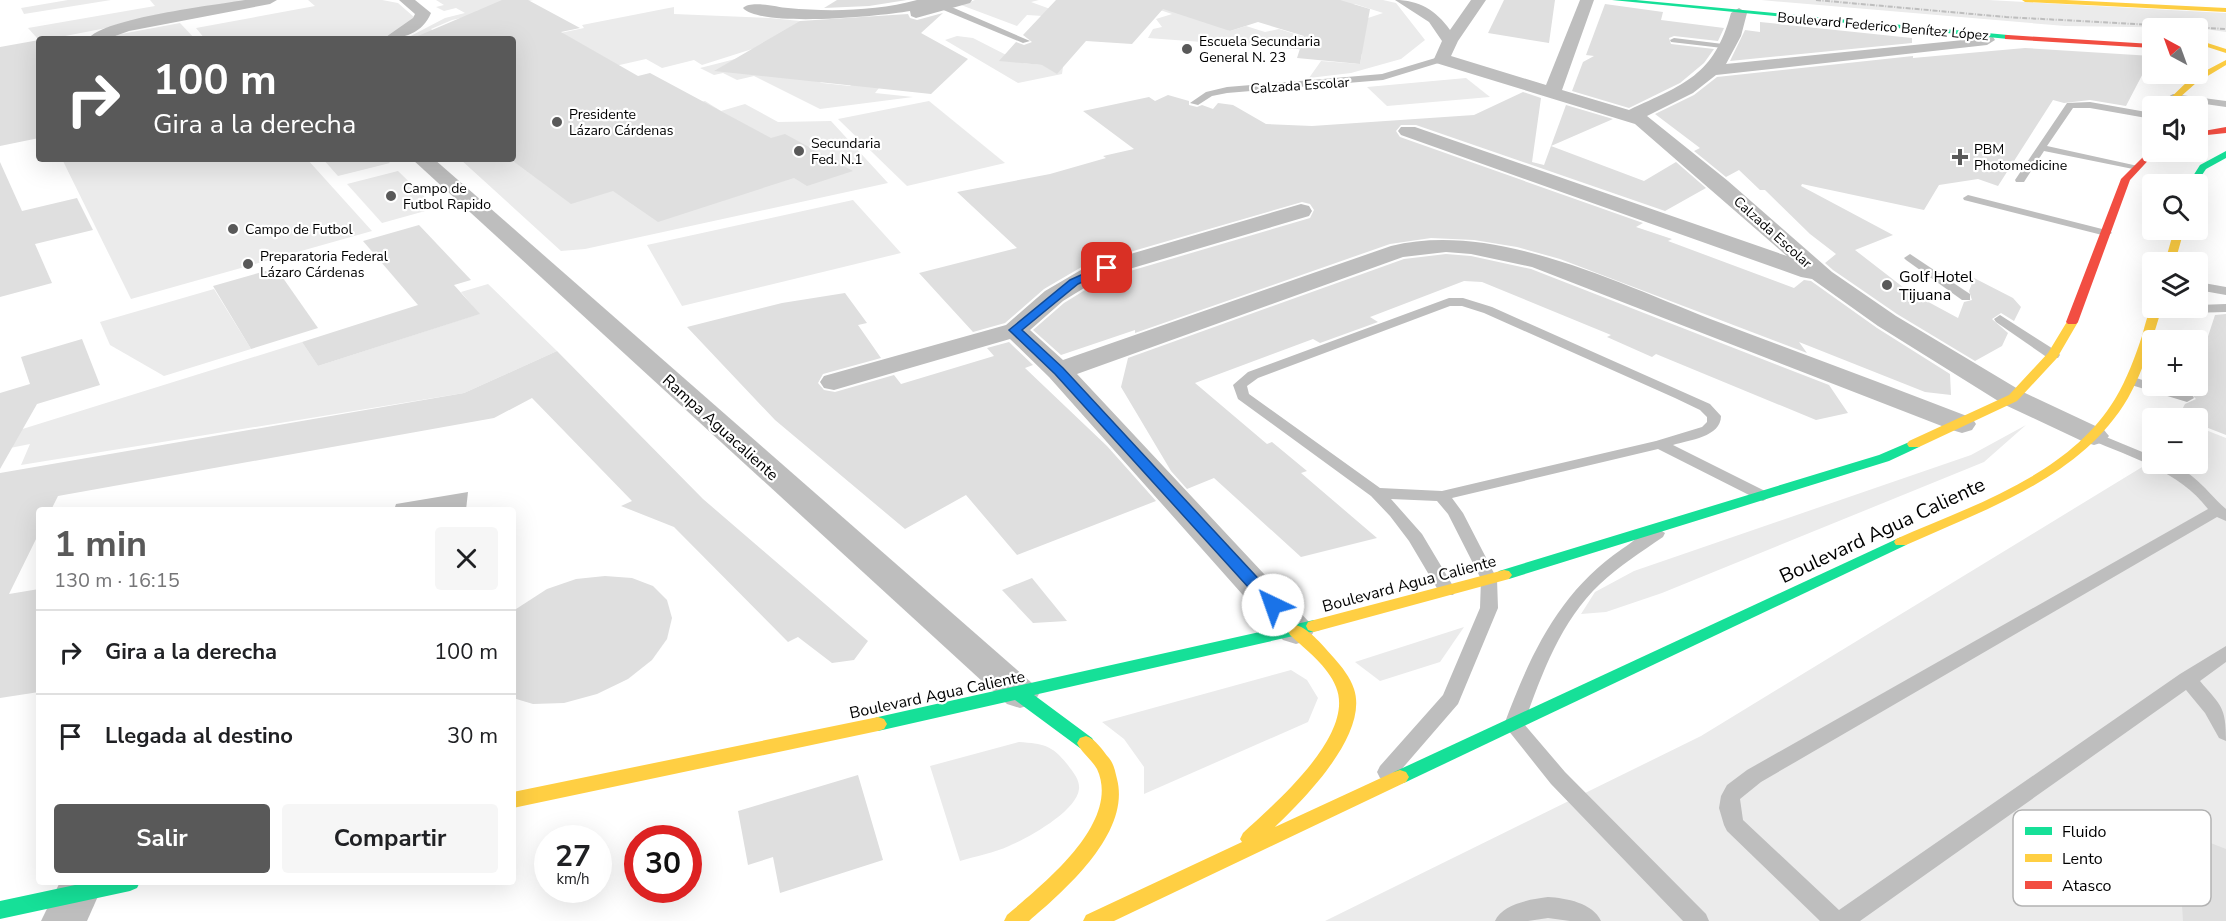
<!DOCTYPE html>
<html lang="es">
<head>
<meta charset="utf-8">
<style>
	:root { --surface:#fff; --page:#f6f6f6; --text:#202124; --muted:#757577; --line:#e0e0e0; --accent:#595959 }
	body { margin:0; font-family:"Nunito Sans",sans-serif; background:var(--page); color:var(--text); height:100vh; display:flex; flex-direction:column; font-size:22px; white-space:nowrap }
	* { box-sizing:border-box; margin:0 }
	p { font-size:20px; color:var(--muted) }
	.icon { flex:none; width:33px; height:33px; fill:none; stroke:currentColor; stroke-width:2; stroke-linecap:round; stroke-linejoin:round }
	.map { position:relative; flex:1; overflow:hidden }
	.drawer { position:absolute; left:36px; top:507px; width:480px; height:378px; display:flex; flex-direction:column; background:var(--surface); border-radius:6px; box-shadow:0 6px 24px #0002 }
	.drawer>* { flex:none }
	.guide { position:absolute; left:36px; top:36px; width:480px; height:126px; border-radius:6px; box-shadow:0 6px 24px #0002; background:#595959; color:#fff; overflow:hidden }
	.needle { width:39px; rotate:319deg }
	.controls { position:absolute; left:2142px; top:18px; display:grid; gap:12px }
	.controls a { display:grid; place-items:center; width:66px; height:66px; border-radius:6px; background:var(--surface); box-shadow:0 6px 24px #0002; font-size:30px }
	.speed { position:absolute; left:534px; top:825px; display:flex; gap:12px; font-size:30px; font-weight:700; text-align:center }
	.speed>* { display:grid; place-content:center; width:78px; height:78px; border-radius:50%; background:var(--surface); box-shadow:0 6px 24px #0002; line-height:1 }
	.speed small { font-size:15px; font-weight:400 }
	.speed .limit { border:9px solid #d22; background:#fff; color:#111 }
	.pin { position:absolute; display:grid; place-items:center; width:51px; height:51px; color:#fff; margin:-26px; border-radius:12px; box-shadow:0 3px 9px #0006 }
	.me { position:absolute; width:66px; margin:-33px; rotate:318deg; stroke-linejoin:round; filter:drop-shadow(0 0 4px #0008) }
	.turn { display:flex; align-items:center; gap:21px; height:126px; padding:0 18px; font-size:27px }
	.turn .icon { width:78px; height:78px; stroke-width:2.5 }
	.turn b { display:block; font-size:42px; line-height:51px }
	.round { display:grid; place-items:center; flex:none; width:63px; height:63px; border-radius:6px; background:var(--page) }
	.head { display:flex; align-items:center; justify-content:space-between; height:102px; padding:0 18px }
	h1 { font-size:36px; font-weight:700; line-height:45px; color:var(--accent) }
	.button { display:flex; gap:12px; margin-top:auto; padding:12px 18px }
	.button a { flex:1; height:69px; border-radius:6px; background:var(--accent); color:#fff; font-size:24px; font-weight:700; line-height:69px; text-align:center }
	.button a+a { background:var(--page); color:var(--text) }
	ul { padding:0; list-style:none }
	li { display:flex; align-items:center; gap:18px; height:84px; padding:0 18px; border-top:2px solid var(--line) }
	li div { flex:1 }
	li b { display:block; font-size:22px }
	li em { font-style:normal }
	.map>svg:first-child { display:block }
</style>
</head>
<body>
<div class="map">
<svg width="2226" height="921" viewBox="0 0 2226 921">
	<rect width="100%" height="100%" fill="#fff"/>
	<g fill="#ebebeb">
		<path d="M68,0H111L24,14L21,8Z"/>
		<path d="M150,0H251L60,37L37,38L28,28L155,6Z"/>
		<path d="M308,0H382L398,3L414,17L410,25L381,39H205L196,28L315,6Z"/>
		<path d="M436,0H533L476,11L479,14L452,20L431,29L439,36L405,39L445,18L465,13L456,8L444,11L436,7L444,5Z"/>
		<path d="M975,0H1039L1031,2L1075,18L1027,15L1017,26L961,5Z"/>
		<path d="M1166,0L1230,31L1246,26L1265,32L1279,29L1308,38L1383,13L1355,4L1335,11L1330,0H1383L1396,3L1425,40L1401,59L1351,73L1309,78L1321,61L1360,64L1362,54L1148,38L1153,29L1162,27L1156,19L1172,14L1148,6Z"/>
		<path d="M1761,0H1988L2226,13V32L2198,28L2065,26Z"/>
		<path d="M674,7V14L770,18L830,24L702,65L694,60L662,68L646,59L602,69L513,43L584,28L582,25Z"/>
		<path d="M180,23L195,39H120L116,35Z"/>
		<path d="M957,36L973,38L1022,63L1063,67L1062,74L1018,83L945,40Z"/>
		<path d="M747,56L822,83L850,86L864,76L886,79L875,93L913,97L820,109L754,76L737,80L723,73L714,75L700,68Z"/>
		<path d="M1466,78L1490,97L1387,106L1367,87Z"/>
		<path d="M705,101L721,111L745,104L778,122L831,121L888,183L585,249L561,251L460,159H513L604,129Z"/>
		<path d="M929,101L1005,163L907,186L838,119Z"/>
		<path d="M62,159H307L372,231L131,299Z"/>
		<path d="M323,159H386L390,163L338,176Z"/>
		<path d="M398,171L436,208L382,223L347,184Z"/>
		<path d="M853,200L901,253L682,306L647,245Z"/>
		<path d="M488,284L557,351L464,393L21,465L30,444L0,450V436L302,342L318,366L479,314L461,292Z"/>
		<path d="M214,289L251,349L164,376L110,345L100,322Z"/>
		<path d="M2026,425L1984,462L1662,593L1606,612L1581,614L1595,592L1634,571L1971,455Z"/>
		<path d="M2198,427L2226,438V921H1325L1701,736L2152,461V464H2198Z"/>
		<path d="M1464,627L1440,662L1380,681L1355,662Z"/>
		<path d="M1291,670L1307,680L1318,698L1308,722L1144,794V767L1124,739L1102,722Z"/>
		<path d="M1019,742C1045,744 1053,745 1070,768C1074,773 1080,781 1079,789C1077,811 1028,838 1009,846C994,853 976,856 960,861L930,766Z"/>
	</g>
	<path fill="#bebebe" d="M468,492L466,510H394L396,504Z"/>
	<g fill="#dfdfdf">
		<path d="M502,0H528L580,28L561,32L638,76L650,73L771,138L785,134L853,171L807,186L794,178L658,222L613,191L571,204L513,161V39H411Z"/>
		<path d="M837,0H907L869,6L824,8Z"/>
		<path d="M1056,0H1340L1370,9L1360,64L1297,58L1304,36L1258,22L1230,31L1163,9L1132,44L1086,41L1057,74L1042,65L999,61L1016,42L1024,45L1032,42L1023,35Z"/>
		<path d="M1504,0H1555L1549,43L1488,33Z"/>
		<path d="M1605,4L1663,12L1661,20L1724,28L1718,41L1674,36L1669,38L1671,44L1714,49L1704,63L1680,83L1629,108L1572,91L1583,62L1594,56L1586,55Z"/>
		<path d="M943,13L921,33L968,59L931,94L714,71L800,21L908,14L910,18L917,20Z"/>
		<path d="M1760,22L1912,38V43L1730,61L1745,30L1760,32Z"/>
		<path d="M39,40V138L0,146V47Z"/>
		<path d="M2025,48L2152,56L2126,106L2090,100L2064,103L2053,100L1998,186L1978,179L1939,185L1924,210L1802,184L1801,186L1893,235L1855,250L1908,291L1958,318L1964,302L1972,300L1969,291L1974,278L2013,298L2021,307L2014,321L2001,313L1992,319L2008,333L2002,346L1975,361L1897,314L1833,270L1825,263L1836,254L1810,234L1765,190H1760L1739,170L1726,177L1694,151L1700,148L1655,114L1694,95L1717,77L1913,56V58Z"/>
		<path d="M1523,92L1541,98L1532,162L1544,165L1566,105L1613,119L1551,146L1644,181L1676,162L1706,188L1665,211L1416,125H1401L1396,131L1400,137L1643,223L1636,227L1672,239L1668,241L1794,288L1804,280L1811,281L1877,328L1950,374L1951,395L1925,392L1799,342L1807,353L1560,259L1517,247L1474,240L1431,238L1390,244L1135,333V330L1061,355L1033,330L1064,303L1103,279L1310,218L1314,210L1310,204L1302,202L1085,265L1044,289L1005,323L973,332L919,273L1017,248L957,192L1050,174L1106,158L1103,156L1134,149L1083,111L1149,97L1155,101L1168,95L1189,101V105L1197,107L1202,105L1213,109L1218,103L1233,105L1266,124L1312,126L1474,115Z"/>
		<path d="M0,162L22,211L77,198L93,230L35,244L52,283L0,297Z"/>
		<path d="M419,225L471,280L454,285L480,314L318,366L302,342L418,305L363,241Z"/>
		<path d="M1446,254L1471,256L1531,269L1829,385L1848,413L1816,420L1656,354L1652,357L1607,337L1611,335L1482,282L1464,281L1370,317L1378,322L1320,343L1313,339L1195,383L1267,444L1272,442L1307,471L1301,473L1377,538L1301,557L1214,478L1187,489L1171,471L1121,387L1128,358L1404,259Z"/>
		<path d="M276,268L318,328L251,349L213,286Z"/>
		<path d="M845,293L867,323L858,325L881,358L823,374L818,383L824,390L835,392L894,375L901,384L994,356L987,348L1009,342L1033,365L1025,368L1107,446L1156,501L1017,555L966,495L905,529L775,420L687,327L782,303Z"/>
		<path d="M2226,314V435L2198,424V418L2178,417L2185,404L2196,399L2189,392L2192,386H2198V367L2215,315Z"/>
		<path d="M82,339L100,385L37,404L0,469V393L30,384L21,357Z"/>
		<path d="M557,351L703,499L868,641L854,660L832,663L798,637L788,642L674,527L621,506L632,501L532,398L494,418L58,496L51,510H39V533L9,594L39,589V692L0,698V473L464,393Z"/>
		<path d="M605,576L632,578L653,586L667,600L672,618L667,639L652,660L628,679L597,694L564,703L533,704L513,698V611L547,589L576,579Z"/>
		<path d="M1032,578L1067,621L1033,623L1002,590Z"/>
		<path d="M858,775L883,860L780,893L773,857L748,865L738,811Z"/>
		<path d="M2177,830L2226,849V921H2183Z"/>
	</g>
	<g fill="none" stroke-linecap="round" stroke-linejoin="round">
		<g fill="#bebebe" fill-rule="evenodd">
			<path d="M941,5H947L1030,41L1023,43L941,9Z"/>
			<path d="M1674,38L1731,45L1735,47L1731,49L1671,42L1670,40Z"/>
			<path d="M1442,56L1446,59L1445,61L1383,80L1227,93L1212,96L1198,105L1190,103L1206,92L1227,87L1382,74Z"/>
			<path d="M2173,94L2226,101V107L2170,99L2168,97Z"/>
			<path d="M2090,102L2152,113V119L2090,108H2073L2047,146L2138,166V170L2044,151L2024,182H2016L2015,180L2067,103Z"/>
			<path d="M1968,195L2110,231L2112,233L2106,236L1964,200L1963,198Z"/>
			<path d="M1910,254L1970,294V300H1962L1906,260L1904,258Z"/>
			<path d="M2198,282L2226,287V295L2198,290Z"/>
			<path d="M1449,298H1463L1492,307L1710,404L1721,416C1721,437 1689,440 1673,445L1769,493L1771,496L1763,501L1757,499L1658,449L1452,498L1463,513L1497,579L1498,608L1458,704L1394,778L1387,780L1380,778L1377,772L1380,766L1443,695L1480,608L1481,579L1448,514L1437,501L1391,499L1422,534L1456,591L1453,595H1441L1409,541L1390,516L1371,496L1238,399L1233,385L1248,372ZM1450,306H1462L1484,313L1675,398L1700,410L1707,417V422L1702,427L1656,441L1442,491L1380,488L1249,394L1247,386L1258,378Z"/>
			<path d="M2226,304V312L2155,314L2149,310L2152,307L2198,308V305Z"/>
			<path d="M2000,315L2058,352L2060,355L2058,358H2048L1996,322L1994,319Z"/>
			<path d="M2133,377L2152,383V386H2161L2192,395L2194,398L2187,402L2128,384L2126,381L2128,378Z"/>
			<path d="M2094,432L2152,456V464C2192,464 2200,486 2226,509V521L2217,517L1761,782L1740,799L1743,820L1839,910L2180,674L2226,646V662L2200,681C2221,706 2226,706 2226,741L2219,738L2205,713L2186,690L1860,921H1820L1727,831L1724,825L1719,808L1721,796L1727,785L1747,770L2208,509C2179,471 2132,458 2089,439L2087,436Z"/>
			<path d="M1657,528L1665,533L1663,537C1641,552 1619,566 1600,584C1561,621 1542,673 1524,724L1565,772L1706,914L1709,921H1683L1551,784L1504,725C1530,655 1559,592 1622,549C1633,542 1644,531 1657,528Z"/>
			<path d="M1548,897C1566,898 1593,903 1601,921H1570L1548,918L1528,921H1495C1502,904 1531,899 1548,897Z"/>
		</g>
		<g fill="#bebebe" fill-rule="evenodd">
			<path d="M245,0H277L270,4L129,31L107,39H88C104,18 215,5 245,0Z"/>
			<path d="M399,0H415L431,13C423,33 403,39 383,39L413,18L415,14Z"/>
			<path d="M917,0H972L970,3L916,18L911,16L910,11C882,16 761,28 743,8C751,0 776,7 788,8C830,12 876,11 917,0Z"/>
			<path d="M1395,0C1419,0 1436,10 1450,30L1471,0H1486L1458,41L1451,56L1546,85L1580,0H1594L1562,90L1629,110C1684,84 1714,76 1731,13L1739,8L1747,13L1741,36L1726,64L1993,37L1995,40L1987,45L1716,75L1693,93L1647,116L1728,181L1832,272L1896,316L2023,392L2104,430L2109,436L2104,442L2094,445L2084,442L2003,404L1878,326L1812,279L1801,277L1401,135L1398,131L1401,127H1415L1787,256L1635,124L1436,63L1434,59L1442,41L1429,22Z"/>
			<path d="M412,159H434L1033,684L1039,694L1033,704L1020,708L1007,704Z"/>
			<path d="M1301,204L1309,206L1312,211L1309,216L1102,277L1063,301L1030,330L1063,360L1391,246C1497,220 1623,286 1721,323C1805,355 1889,386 1972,418L1976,424L1972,430L1962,433L1952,430L1532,267L1471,254L1446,252L1403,257L1077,374L1309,622L1314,631L1309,640L1296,644L1283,640L1049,377L1010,339L834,390L824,388L820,382L824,376L1006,325L1045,291L1086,267Z"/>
			<path d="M60,882H94L99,894L87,921H41Z"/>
		</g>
		<g fill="#16e098" fill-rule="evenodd">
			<path d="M1612,0H1636L2008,35L2012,37L2008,39Z"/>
			<path d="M2226,151V158L2206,169L2196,184H2188L2200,165Z"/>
			<path d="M1914,440L1921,444L1919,447L1889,461L1509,579H1499L1496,575L1499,571L1879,455Z"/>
			<path d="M1901,537L1906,539L1908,542L1906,545L1406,782L1400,784L1394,782L1391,777L1394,772Z"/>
			<path d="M1314,620L1320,622L1322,626L1320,630L1034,695L1092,738L1095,743L1092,748L1086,750L1080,748L1015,700L878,731L872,729L869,724L872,719L878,717Z"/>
			<path d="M89,882H140L137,888L130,891L0,919V901Z"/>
		</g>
		<g fill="#ffcf43" fill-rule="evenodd">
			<path d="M2022,0H2066L2226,8V12L2025,2Z"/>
			<path d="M2198,40L2226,49V53L2198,44Z"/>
			<path d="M2226,60V65L2196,83L2170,106H2162L2190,79Z"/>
			<path d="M2174,230H2184L2175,262H2165Z"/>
			<path d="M2152,306V308H2162C2152,339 2144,370 2128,398C2081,478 1986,509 1906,545H1896L1894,542L1896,539C1973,505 2069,475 2115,399C2127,379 2135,357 2142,336C2145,326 2147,315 2152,306Z"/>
			<path d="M2072,319L2078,322L2057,358L2017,401L1919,447H1909L1907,444L1909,441L2009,395L2048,353L2068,320Z"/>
			<path d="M1504,570L1509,571L1512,575L1509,579L1314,632L1308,630L1306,626L1308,622L1314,620Z"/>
			<path d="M1296,625C1310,629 1324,647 1334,658C1342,667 1350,677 1354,689C1369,734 1305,798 1275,827L1394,772L1400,770L1406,772L1409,777L1406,782L1114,921H1083L1086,915L1242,842L1240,839L1243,833C1274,804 1356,735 1336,687C1328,666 1306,650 1290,635L1288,631L1290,627Z"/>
			<path d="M878,717L884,719L887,724L884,729L878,731L513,808V792Z"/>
			<path d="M1086,736C1096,739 1102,750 1109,758C1114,764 1115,771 1117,779C1131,833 1065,890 1029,921H1004L1007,915C1042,885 1122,823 1097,769C1092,760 1082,753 1077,743L1080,738Z"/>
		</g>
		<g fill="#f24e42" fill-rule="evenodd">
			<path d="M2008,35L2152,44V48L2005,39V35Z"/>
			<path d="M2226,127V133L2198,136V132Z"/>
			<path d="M2152,148V152H2156L2130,180L2078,322L2076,324H2068L2066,322L2121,179Z"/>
		</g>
		<path stroke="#bebebe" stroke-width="2" stroke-dasharray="5 1.5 1 1.5" stroke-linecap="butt" d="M1816,0L2006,17L2226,29"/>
	</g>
	<path fill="#1a73e8" stroke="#114b97" stroke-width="1.5" d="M1103,265L1112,268L1078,284L1022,330L1063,368L1279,601L1281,605L1279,609H1268L1055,374L1009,330L1070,280Z"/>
	<g fill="#595959" stroke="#fff" stroke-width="2">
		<circle cx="1187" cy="49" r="6"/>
		<circle cx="557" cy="122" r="6"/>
		<circle cx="799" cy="151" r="6"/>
		<path d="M1957 148h6v6h6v6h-6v6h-6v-6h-6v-6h6z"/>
		<circle cx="391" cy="196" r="6"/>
		<circle cx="233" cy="229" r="6"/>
		<circle cx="248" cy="264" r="6"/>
		<circle cx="1887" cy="285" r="6"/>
	</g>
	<g text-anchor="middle" stroke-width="4.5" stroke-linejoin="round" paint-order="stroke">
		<g font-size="14" fill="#000" stroke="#fff">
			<text transform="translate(1883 26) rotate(5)" y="5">Boulevard Federico Benítez López</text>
			<text transform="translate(1300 85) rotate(-4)" y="5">Calzada Escolar</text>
			<text transform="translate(1773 232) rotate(42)" y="5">Calzada Escolar</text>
		</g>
		<g font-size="14" fill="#000" stroke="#fff" text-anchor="start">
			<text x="1199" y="46">Escuela Secundaria<tspan x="1199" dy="16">General N. 23</tspan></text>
			<text x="569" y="119">Presidente<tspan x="569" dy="16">Lázaro Cárdenas</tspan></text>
			<text x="811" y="148">Secundaria<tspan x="811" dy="16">Fed. N.1</tspan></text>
			<text x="1974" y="154">PBM<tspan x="1974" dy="16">Photomedicine</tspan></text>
			<text x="403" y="193">Campo de<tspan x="403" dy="16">Futbol Rapido</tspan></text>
			<text x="245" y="234">Campo de Futbol</text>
			<text x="260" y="261">Preparatoria Federal<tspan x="260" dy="16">Lázaro Cárdenas</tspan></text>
		</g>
		<g font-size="16" fill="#000" stroke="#fff" text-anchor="start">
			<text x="1899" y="282">Golf Hotel<tspan x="1899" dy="18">Tijuana</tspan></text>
		</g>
		<g font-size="16" fill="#000" stroke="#fff">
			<text transform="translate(721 427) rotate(42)" y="6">Rampa Aguacaliente</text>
			<text transform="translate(1409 583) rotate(-15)" y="6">Boulevard Agua Caliente</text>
			<text transform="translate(937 694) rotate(-12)" y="6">Boulevard Agua Caliente</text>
		</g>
		<g font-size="20" fill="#000" stroke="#fff">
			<text transform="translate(1882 530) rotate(-25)" y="7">Boulevard Agua Caliente</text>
		</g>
	</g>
	<rect x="2013" y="810" width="198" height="96" rx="9" fill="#fff" stroke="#b2b2b2" stroke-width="1.5"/>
	<rect x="2025" y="827" width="27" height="8" fill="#16e098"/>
	<rect x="2025" y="854" width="27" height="8" fill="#ffcf43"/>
	<rect x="2025" y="881" width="27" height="8" fill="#f24e42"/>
	<g font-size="16" fill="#000">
		<text x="2062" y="837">Fluido</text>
		<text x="2062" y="864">Lento</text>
		<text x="2062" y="891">Atasco</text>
	</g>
</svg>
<div class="controls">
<a><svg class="needle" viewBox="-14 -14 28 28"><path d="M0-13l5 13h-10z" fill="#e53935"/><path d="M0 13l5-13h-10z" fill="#757577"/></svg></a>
<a><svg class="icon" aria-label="sound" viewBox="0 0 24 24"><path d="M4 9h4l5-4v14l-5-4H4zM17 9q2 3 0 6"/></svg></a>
<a><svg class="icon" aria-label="search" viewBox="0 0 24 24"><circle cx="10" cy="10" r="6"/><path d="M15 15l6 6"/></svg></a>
<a><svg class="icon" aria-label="layers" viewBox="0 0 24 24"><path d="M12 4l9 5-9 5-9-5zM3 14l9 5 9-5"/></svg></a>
<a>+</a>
<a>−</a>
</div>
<div class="speed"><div>27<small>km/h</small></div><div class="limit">30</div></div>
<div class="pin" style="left:1107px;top:268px;background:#d93025"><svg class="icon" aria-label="arrive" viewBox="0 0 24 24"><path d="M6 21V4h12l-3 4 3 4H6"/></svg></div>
<svg class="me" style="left:1273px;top:605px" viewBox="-20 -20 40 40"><circle r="19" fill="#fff"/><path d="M0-13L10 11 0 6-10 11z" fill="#1a73e8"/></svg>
<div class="guide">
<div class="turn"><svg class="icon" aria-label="right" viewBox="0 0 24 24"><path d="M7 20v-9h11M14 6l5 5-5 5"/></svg><div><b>100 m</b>Gira a la derecha</div></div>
</div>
<section class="drawer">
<div class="head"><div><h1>1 min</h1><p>130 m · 16:15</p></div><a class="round"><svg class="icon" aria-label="close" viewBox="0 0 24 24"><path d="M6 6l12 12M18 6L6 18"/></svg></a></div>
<ul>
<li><svg class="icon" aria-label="right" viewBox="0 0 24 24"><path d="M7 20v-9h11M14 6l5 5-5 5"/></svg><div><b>Gira a la derecha</b></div><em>100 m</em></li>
<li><svg class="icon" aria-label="arrive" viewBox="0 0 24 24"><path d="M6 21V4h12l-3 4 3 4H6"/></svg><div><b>Llegada al destino</b></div><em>30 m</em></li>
</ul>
<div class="button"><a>Salir</a><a>Compartir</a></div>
</section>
</div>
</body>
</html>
